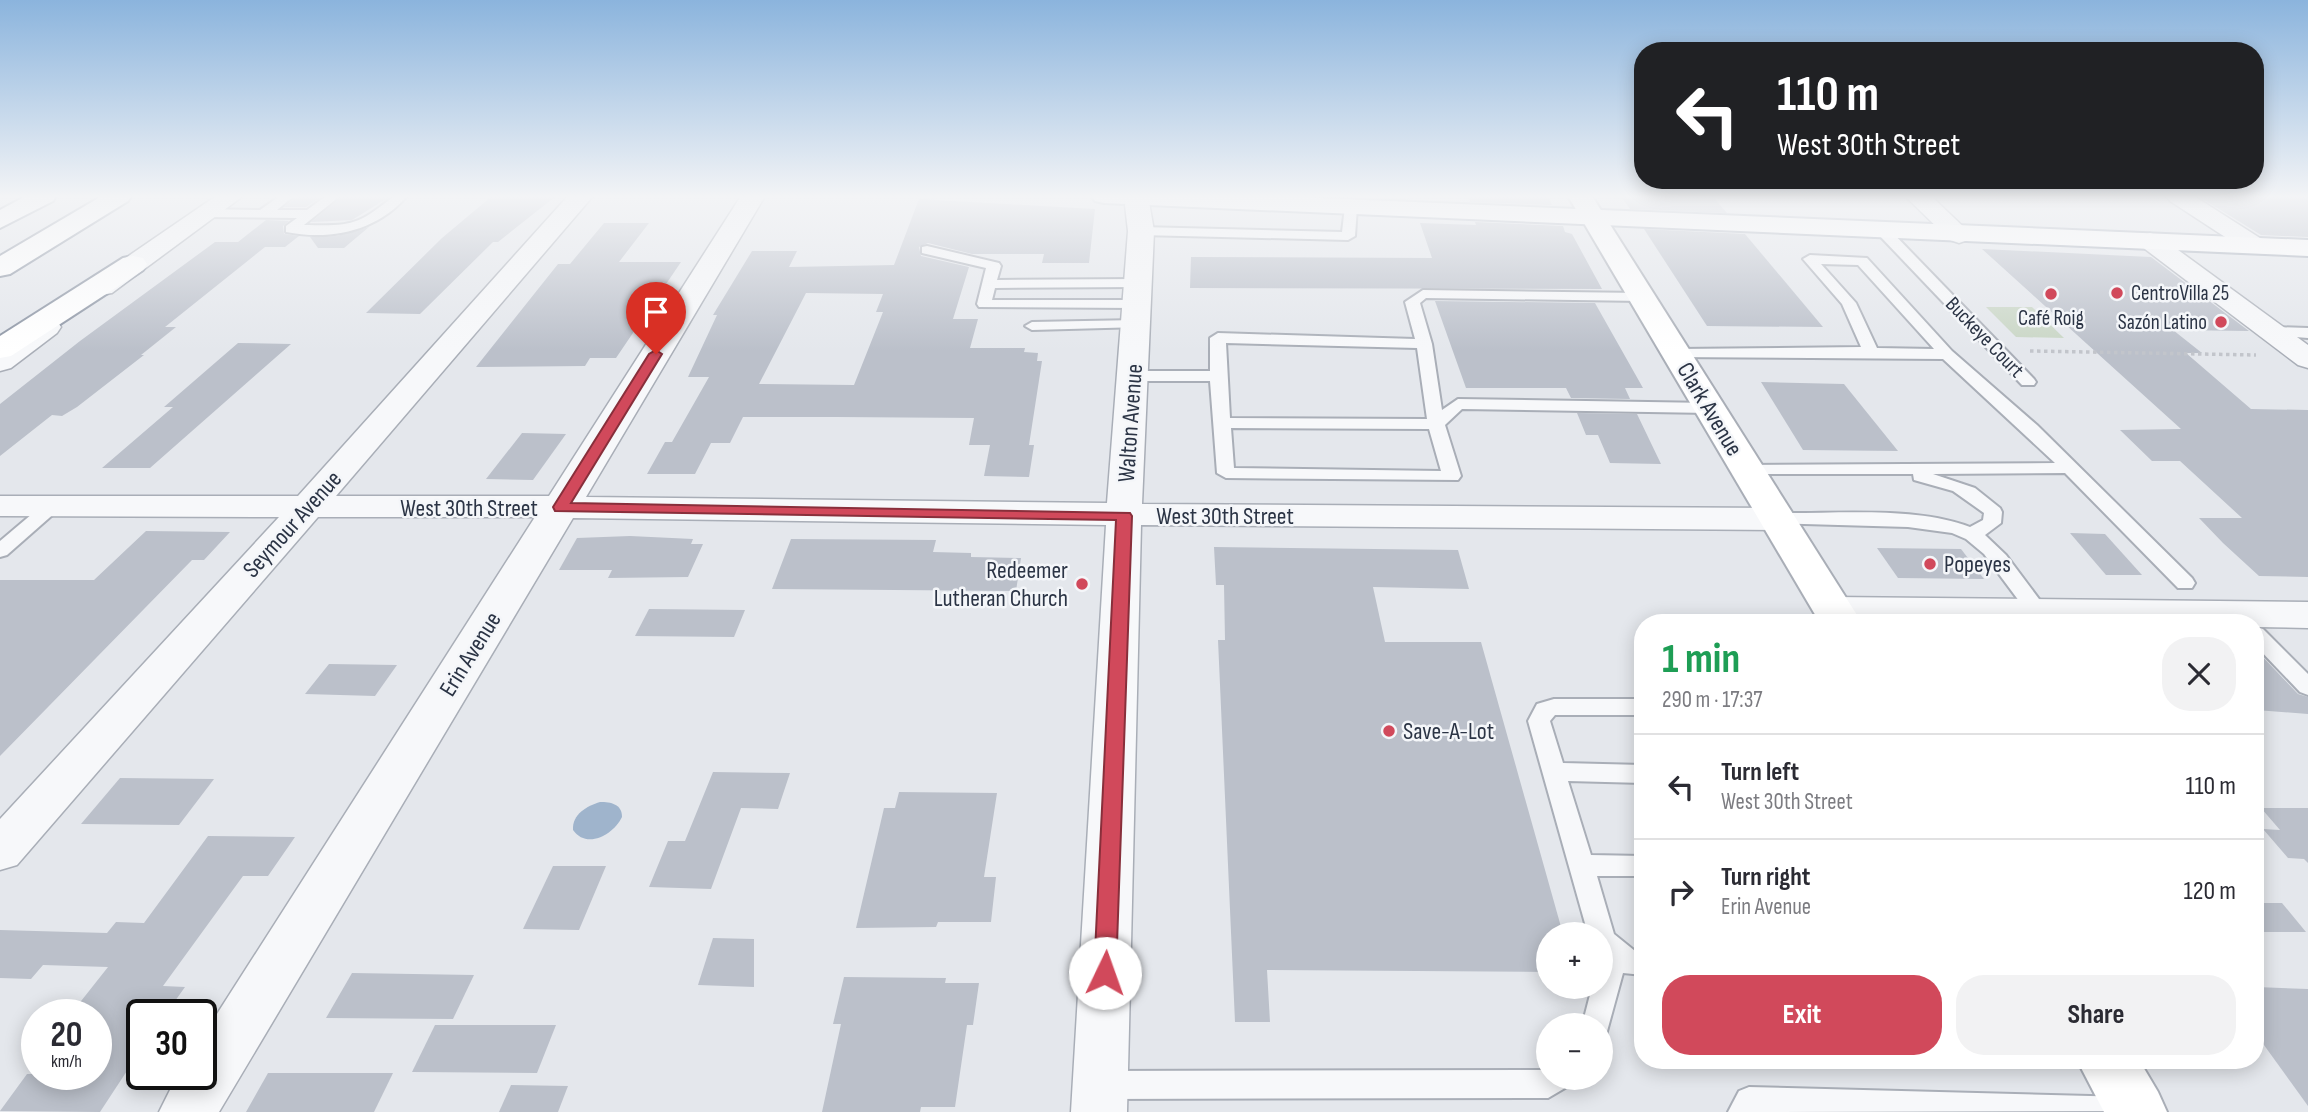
<!DOCTYPE html>
<html lang="en">
<head>
<meta charset="utf-8">
<style>
	:root { --surface:#fff; --page:#f2f2f3; --text:#2b2b33; --muted:#7c7c81; --line:#e1e1e2; --accent:#d1495b }
	body { margin:0; font-family:"Sofia Sans Condensed",sans-serif; background:var(--page); color:var(--text); height:100vh; display:flex; flex-direction:column; font-size:26px; white-space:nowrap }
	* { box-sizing:border-box; margin:0 }
	p { font-size:23px; color:var(--muted) }
	.icon { flex:none; width:38px; height:38px; fill:none; stroke:currentColor; stroke-width:2; stroke-linecap:round; stroke-linejoin:round }
	.map { position:relative; flex:1; overflow:hidden }
	.details { position:absolute; left:1634px; top:614px; width:630px; height:455px; display:flex; flex-direction:column; background:var(--surface); border-radius:28px; box-shadow:0 4px 18px #0003 }
	.details>* { flex:none }
	.top-card { position:absolute; left:1634px; top:42px; width:630px; height:147px; border-radius:28px; box-shadow:0 4px 18px #0003; background:#202124; color:#fff; overflow:hidden }
	.fabs { position:absolute; left:1536px; top:922px; display:grid; gap:14px }
	.fabs a { display:grid; place-items:center; width:77px; height:77px; border-radius:50%; background:var(--surface); box-shadow:0 4px 18px #0003; font-size:35px }
	.speed { position:absolute; left:21px; top:999px; display:flex; gap:14px; font-size:35px; font-weight:700; text-align:center }
	.speed>* { display:grid; place-content:center; width:91px; height:91px; border-radius:50%; background:var(--surface); box-shadow:0 4px 18px #0003; line-height:1 }
	.speed small { font-size:18px; font-weight:400 }
	.speed .limit { border:4px solid #111; border-radius:10px; background:#fff; color:#111 }
	.pin { position:absolute; display:grid; place-items:center; width:60px; height:60px; color:#fff; margin:-72px -30px; border-radius:50% 50% 50% 0; rotate:-45deg; box-shadow:0 0 7px #0007 }
	.pin .icon { rotate:45deg }
	.me { position:absolute; width:77px; margin:-38px; rotate:3deg; stroke-linejoin:round; filter:drop-shadow(0 0 5px #0008) }
	.turn { display:flex; align-items:center; gap:24px; height:147px; padding:0 28px; font-size:32px }
	.turn .icon { width:91px; height:91px; stroke-width:2.5 }
	.turn b { display:block; font-size:49px; line-height:60px }
	.round { display:grid; place-items:center; flex:none; width:74px; height:74px; border-radius:28px; background:var(--page) }
	.summary { display:flex; align-items:center; justify-content:space-between; height:119px; padding:0 28px }
	h1 { font-size:42px; font-weight:700; line-height:52px; color:#1e9e55 }
	.primary-button { display:flex; gap:14px; margin-top:auto; padding:14px 28px }
	.primary-button a { flex:1; height:80px; border-radius:28px; background:var(--accent); color:#fff; font-size:28px; font-weight:700; line-height:80px; text-align:center }
	.primary-button a+a { background:var(--page); color:var(--text) }
	ul { padding:0; list-style:none }
	li { display:flex; align-items:center; gap:21px; height:105px; padding:0 28px; border-top:2px solid var(--line) }
	li div { flex:1 }
	li b { display:block; font-size:26px }
	li em { font-style:normal }
	.map>svg:first-child { display:block }
</style>
</head>
<body>
<div class="map">
<svg width="2308" height="1112" viewBox="0 0 2308 1112">
	<rect width="100%" height="100%" fill="#e4e7ec"/>
	<path fill="#c9d6c5" d="M1986,307H2032L2064,338L2016,337Z"/>
	<path fill="#9fb4cc" d="M600,802C611,802 622,804 622,817C614,834 587,850 573,830C572,814 587,806 600,802Z"/>
	<g fill="#bbc0ca" fill-rule="evenodd">
		<path d="M298,196H322L306,207H284Z"/>
		<path d="M343,196L389,197L352,220L311,222Z"/>
		<path d="M492,196H556L498,242H493L420,314L366,313L442,238Z"/>
		<path d="M1469,196H1548L1552,205L1470,202Z"/>
		<path d="M1621,196H1712L1727,213L1630,209Z"/>
		<path d="M2198,196H2308V237L2261,235Z"/>
		<path d="M919,199L1095,209L1089,263H1042L1044,254H972L928,243L919,247L921,256L969,267L953,319H978L970,348H1025L1024,352L1038,353L1037,361H1042L1029,445H1034L1029,477L984,476L990,445H969L974,418L837,417H743L730,443H711L695,474H647L665,442H672L709,377H688L717,315H713L752,251H797L789,267L894,265ZM806,293L883,294L876,312H883L854,385L759,384Z"/>
		<path d="M266,220L289,221L283,226L284,234L299,236L285,247H265L165,327H176L141,355H144L77,407L62,416L52,415L0,456V404L80,341L215,242H238Z"/>
		<path d="M1475,222L1563,226L1565,232L1572,234L1602,289L1190,288L1191,257L1432,258L1420,223L1476,225Z"/>
		<path d="M604,223H649L619,262H681L616,358H590L585,366L476,367L558,264H570Z"/>
		<path d="M369,227L344,248H318L310,237L337,236Z"/>
		<path d="M1644,229L1745,234L1823,327L1707,326Z"/>
		<path d="M1982,249L2151,257L2249,331L2173,330L2202,353H2186L2251,409L2308,410V577L2259,576L2223,543L2199,518H2242L2180,461H2152L2120,430L2181,429Z"/>
		<path d="M1435,301L1595,303L1643,388H1625L1630,399L1571,398L1566,388H1466Z"/>
		<path d="M238,343L291,344L150,468H102L173,407H164Z"/>
		<path d="M1761,382L1844,384L1898,451L1803,450Z"/>
		<path d="M1577,413L1637,414L1661,464L1610,463L1598,435H1586Z"/>
		<path d="M522,433L566,434L533,480L486,479Z"/>
		<path d="M146,531L230,532L204,560H192L0,756V580H94Z"/>
		<path d="M2070,533L2105,534L2142,575H2106Z"/>
		<path d="M630,536L693,539L691,544H703L688,577L608,578L612,570H559L577,538Z"/>
		<path d="M791,539L936,540L933,552L971,553V557L1021,558L1016,591L772,589Z"/>
		<path d="M1214,547L1458,550L1469,589L1373,587L1385,642H1481L1563,934H1549V972L1267,970L1270,1022H1235L1218,640H1225L1224,585H1216Z"/>
		<path d="M1877,548L1961,549L1984,579L1898,578Z"/>
		<path d="M649,609L745,610L734,637L635,636Z"/>
		<path d="M2256,650L2298,694L2308,697V714L2256,710Z"/>
		<path d="M329,664L397,665L375,696L305,694Z"/>
		<path d="M713,772L790,773L778,809L741,808L711,889L649,887L668,841H685Z"/>
		<path d="M120,778L214,779L179,825L81,824Z"/>
		<path d="M899,792L997,793L984,877H996L991,922H938L936,927L856,928L884,808H895Z"/>
		<path d="M2261,808H2308V863L2304,859L2288,858L2263,829L2280,830Z"/>
		<path d="M208,836L295,837L268,876H243L163,986L185,987L165,1015H142V1048L100,1112L0,1111L27,1074H96V1015H70L108,967L43,965L31,979L0,978V930L107,933L116,922L144,923Z"/>
		<path d="M553,866H606L579,930L523,929Z"/>
		<path d="M2256,903H2282L2306,932H2256Z"/>
		<path d="M713,938L754,939V987L698,985Z"/>
		<path d="M352,973L474,975L453,1019L326,1018Z"/>
		<path d="M844,977L946,978L945,983H979L973,1025H967L955,1107H921L920,1112H822L841,1024H833Z"/>
		<path d="M2256,987L2308,989V1106L2256,1034Z"/>
		<path d="M435,1025H556L537,1073L412,1072Z"/>
		<path d="M268,1073H393L374,1112H246Z"/>
		<path d="M511,1085L568,1086L558,1112H499Z"/>
	</g>
	<g fill="none" stroke-linecap="round" stroke-linejoin="round">
		<defs>
			<g id="lane">
				<path d="M280,196H294L277,210H307L326,196H340L304,225C351,226 357,226 394,196H407C377,231 331,241 286,232V226L297,218L206,217L200,213L206,209L260,210Z"/>
				<path d="M1351,203L1357,207L1355,236L1348,240L1141,235L1134,231L1141,227L1342,232L1345,207Z"/>
				<path d="M1883,227L1888,228L2034,379L2036,382L2034,385H2022L1878,234V228Z"/>
				<path d="M927,246L999,263L1001,266L997,280L1138,279L1145,283L1138,287L995,288L992,300H1137L1144,304L1137,308L979,307L977,304L986,268L922,253V247Z"/>
				<path d="M1810,255L1867,258L1952,351L2037,425L2192,578L2195,583L2192,588H2178L2065,473L1933,474L1975,488L2000,508L2002,512L2001,523L1985,535L2006,555L2045,607L2048,612L2045,617H2031L1984,554L1966,539L1952,533L1908,527L1770,523L1768,519L1777,513C1836,514 1915,506 1970,527L1983,520L1984,513L1953,491L1914,480L1913,474H1747L1741,473L1738,469L1741,465L2055,463L1943,359L1672,357L1669,354L1677,349L1861,347L1842,304L1803,259ZM1821,264L1858,265L1934,349L1877,348L1856,303Z"/>
				<path d="M1423,290L1642,293L1649,297L1642,301L1426,298L1420,303L1432,344L1442,410L1458,399L1710,403L1718,408L1710,413L1462,409L1445,425L1461,476L1458,480L1226,478L1217,473L1210,381H1134L1126,376L1134,371H1210V338L1218,333L1415,339L1405,302ZM1226,343L1417,348L1427,419L1230,418ZM1231,428L1429,429L1441,471L1234,468Z"/>
				<path d="M1137,320L1144,324L1142,327L1032,330L1025,326L1032,322Z"/>
				<path d="M2273,327L2308,328V338L2268,335L2265,332L2268,329Z"/>
				<path d="M51,502L60,507L57,511L7,555L0,557V541L45,503Z"/>
				<path d="M2256,627L2263,629L2308,674V695L2300,692L2256,646Z"/>
				<path d="M1554,699H1643V715H1555L1550,721L1563,763L1643,765V783L1568,781L1591,855L1643,856V876H1597L1614,934L1635,951H1643V975L1623,973L1606,1035L1601,1037V1026H1582L1592,987H1601V934H1588L1528,721L1537,704Z"/>
				<path d="M1549,1067V1078H1570L1565,1088L1548,1098L1101,1099L1091,1095L1086,1085L1091,1075L1101,1071L1543,1070Z"/>
				<path d="M1749,1087L2129,1097L2140,1101L2144,1111L1728,1112L1739,1091Z"/>
			</g>
			<g id="street">
				<path d="M216,196H243L112,293L102,295L92,293L88,287L92,281Z"/>
				<path d="M568,196H593L336,496H549L741,196H765L586,497L1107,503L1128,231L1124,196H1148L1154,231L1142,504L1777,508L1790,511L1795,519L1790,527L1777,530L1141,525L1127,1112H1071L1106,525L573,518L219,1112H159L178,1074H201V1039L535,517H318L17,865L0,870V819L279,517L0,516V496H298Z"/>
				<path d="M1905,196H1931L1972,235L1968,240L1959,243L1950,240Z"/>
				<path d="M2166,196H2194L2263,240L2267,245L2263,250L2254,253L2245,250L2170,201Z"/>
				<path d="M2150,233L2159,236L2308,345V368L2298,365L2141,246L2137,241L2141,236Z"/>
				<path d="M47,318L57,321L61,327L57,333L11,368L0,371V348L37,321Z"/>
				<path d="M1833,597L2308,602V628L2256,627V623H1850L1819,619L1814,610L1819,601Z"/>
			</g>
			<g id="secondary">
				<path d="M1568,196H1592L1862,623H1820Z"/>
				<path d="M2077,1060H2139L2158,1092L2167,1112H2104Z"/>
			</g>
			<path id="primary" d="M1092,196H1272L2308,240V256L1104,203L1095,201Z"/>
			<g id="highway">
				<path d="M26,196H56L53,201L0,228V210Z"/>
				<path d="M102,196H131L128,201L10,274L0,276V256Z"/>
				<path d="M133,256L143,258L147,264L143,270L11,356L0,358V336L123,258Z"/>
			</g>
		</defs>
		<use href="#lane" stroke="#a9aeb7" stroke-width="4"/>
		<use href="#street" stroke="#a9aeb7" stroke-width="3"/>
		<use href="#secondary" stroke="#a9aeb7" stroke-width="4"/>
		<use href="#primary" stroke="#a3abb8" stroke-width="4"/>
		<use href="#highway" stroke="#8b94a3" stroke-width="4"/>
		<path stroke="#c2c5cb" stroke-width="3.5" stroke-dasharray="3.5 3.5" stroke-linecap="butt" d="M2030,351L2256,355"/>
		<use href="#lane" fill="#f7f8fa" fill-rule="evenodd"/>
		<use href="#street" fill="#f7f8fa" fill-rule="evenodd"/>
		<use href="#secondary" fill="#fff" fill-rule="evenodd"/>
		<use href="#primary" fill="#fff" fill-rule="evenodd"/>
		<use href="#highway" fill="#fff" fill-rule="evenodd"/>
	</g>
	<linearGradient id="sky" x2="0" y2="1"><stop stop-color="#8bb4dd"/><stop offset="0.56" stop-color="#f3f4f6"/><stop offset="1" stop-color="#f3f4f6" stop-opacity="0"/></linearGradient>
	<rect width="2308" height="351" fill="url(#sky)"/>
	<path fill="#d1495b" stroke="#882f3b" stroke-width="2" d="M656,350L662,354L571,503L1130,513L1132,516L1116,973L1113,980L1105,983L1097,980L1094,973L1116,520L555,511L553,507L649,354Z"/>
	<g fill="#d1495b" stroke="#f4f6f9" stroke-width="2.5">
		<circle cx="2117" cy="293" r="7"/>
		<circle cx="2051" cy="294" r="7"/>
		<circle cx="2221" cy="322" r="7"/>
		<circle cx="1930" cy="564" r="7"/>
		<circle cx="1082" cy="584" r="7"/>
		<circle cx="1389" cy="731" r="7"/>
	</g>
	<g text-anchor="middle" stroke-width="5" stroke-linejoin="round" paint-order="stroke">
		<g font-size="21" fill="#2b3445" stroke="#f4f6f9" text-anchor="start">
			<text x="2131" y="300">CentroVilla 25</text>
			<text x="2051" y="325" text-anchor="middle">Café Roig</text>
			<text x="2207" y="329" text-anchor="end">Sazón Latino</text>
		</g>
		<g font-size="21" fill="#2b3445" stroke="#f4f6f9">
			<text transform="translate(1985 337) rotate(46)" y="7">Buckeye Court</text>
		</g>
		<g font-size="24" fill="#2b3445" stroke="#f4f6f9">
			<text transform="translate(1710 409) rotate(59)" y="8">Clark Avenue</text>
			<text transform="translate(1130 423) rotate(-86)" y="8">Walton Avenue</text>
			<text x="469" y="516">West 30th Street</text>
			<text x="1225" y="524">West 30th Street</text>
			<text transform="translate(292 524) rotate(-48)" y="8">Seymour Avenue</text>
			<text transform="translate(470 654) rotate(-58)" y="8">Erin Avenue</text>
		</g>
		<g font-size="24" fill="#2b3445" stroke="#f4f6f9" text-anchor="start">
			<text x="1944" y="572">Popeyes</text>
			<text x="1068" y="578" text-anchor="end">Redeemer<tspan x="1068" dy="28">Lutheran Church</tspan></text>
			<text x="1403" y="739">Save-A-Lot</text>
		</g>
	</g>
</svg>
<div class="fabs">
<a>+</a>
<a>−</a>
</div>
<div class="speed"><div>20<small>km/h</small></div><div class="limit">30</div></div>
<div class="pin" style="left:656px;top:354px;background:#d93025"><svg class="icon" aria-label="arrive" viewBox="0 0 24 24"><path d="M6 21V4h12l-3 4 3 4H6"/></svg></div>
<svg class="me" style="left:1105px;top:973px" viewBox="-20 -20 40 40"><circle r="19" fill="#fff"/><path d="M0-13L10 11 0 6-10 11z" fill="#d1495b"/></svg>
<div class="top-card">
<div class="turn"><svg class="icon" aria-label="left" viewBox="0 0 24 24"><path d="M17 20v-9H6M10 6l-5 5 5 5"/></svg><div><b>110 m</b>West 30th Street</div></div>
</div>
<section class="details">
<div class="summary"><div><h1>1 min</h1><p>290 m · 17:37</p></div><a class="round"><svg class="icon" aria-label="close" viewBox="0 0 24 24"><path d="M6 6l12 12M18 6L6 18"/></svg></a></div>
<ul>
<li><svg class="icon" aria-label="left" viewBox="0 0 24 24"><path d="M17 20v-9H6M10 6l-5 5 5 5"/></svg><div><b>Turn left</b><p>West 30th Street</p></div><em>110 m</em></li>
<li><svg class="icon" aria-label="right" viewBox="0 0 24 24"><path d="M7 20v-9h11M14 6l5 5-5 5"/></svg><div><b>Turn right</b><p>Erin Avenue</p></div><em>120 m</em></li>
</ul>
<div class="primary-button"><a>Exit</a><a>Share</a></div>
</section>
</div>
</body>
</html>
